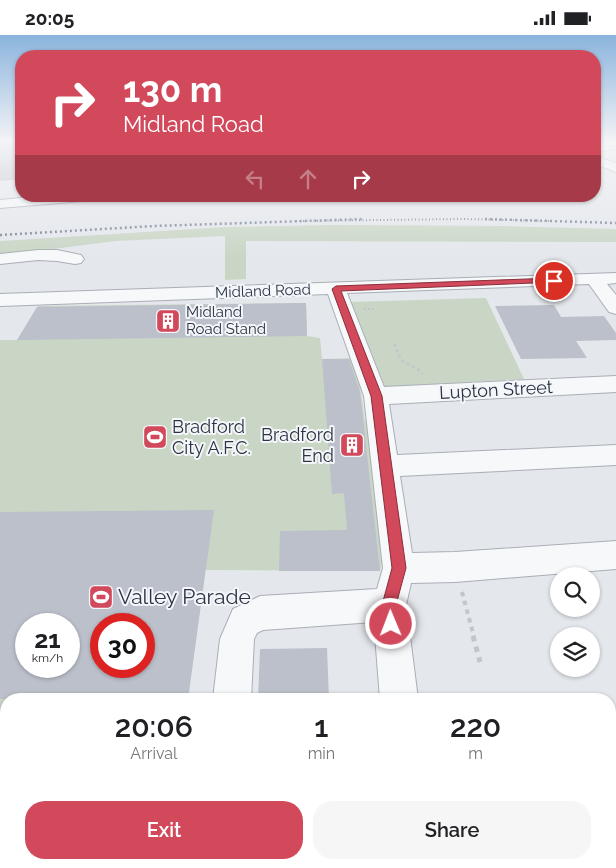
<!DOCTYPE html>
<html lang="en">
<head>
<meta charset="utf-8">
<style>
	:root { --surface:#fff; --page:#f6f6f6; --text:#202124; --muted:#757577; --accent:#d1495b }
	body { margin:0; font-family:Raleway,sans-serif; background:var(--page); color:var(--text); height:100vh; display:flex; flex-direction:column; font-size:19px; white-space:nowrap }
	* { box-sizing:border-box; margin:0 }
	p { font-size:16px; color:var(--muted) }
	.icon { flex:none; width:28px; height:28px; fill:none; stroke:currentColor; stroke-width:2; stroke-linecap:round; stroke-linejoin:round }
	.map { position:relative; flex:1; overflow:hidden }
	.panel { position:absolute; left:0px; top:658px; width:616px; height:176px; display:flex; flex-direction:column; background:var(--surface); border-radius:20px 20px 0 0; box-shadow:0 1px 4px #0004 }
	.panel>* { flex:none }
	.hud { position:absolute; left:15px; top:15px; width:586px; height:152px; border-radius:20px; box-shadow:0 1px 4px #0004; background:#d1495b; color:#fff; overflow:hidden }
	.buttons { position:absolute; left:550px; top:532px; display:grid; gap:10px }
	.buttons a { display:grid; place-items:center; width:50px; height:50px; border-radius:50%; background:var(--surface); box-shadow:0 1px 4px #0004; font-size:25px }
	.speed { position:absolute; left:15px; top:578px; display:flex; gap:10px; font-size:25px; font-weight:700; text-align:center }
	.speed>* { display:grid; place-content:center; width:65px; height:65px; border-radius:50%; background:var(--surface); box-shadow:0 1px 4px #0004; line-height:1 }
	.speed small { font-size:12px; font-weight:400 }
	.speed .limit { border:8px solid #d22; background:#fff; color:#111 }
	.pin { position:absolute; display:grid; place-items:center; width:42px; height:42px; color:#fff; margin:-21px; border:2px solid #fff; border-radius:50%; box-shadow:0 1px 5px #0007 }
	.me { position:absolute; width:55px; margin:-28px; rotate:359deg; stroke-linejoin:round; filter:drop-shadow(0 0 4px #0008) }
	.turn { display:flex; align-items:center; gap:18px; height:105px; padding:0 25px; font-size:22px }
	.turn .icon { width:65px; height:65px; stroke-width:2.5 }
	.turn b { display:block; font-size:35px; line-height:42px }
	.lanes { display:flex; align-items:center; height:48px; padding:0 25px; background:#0003; justify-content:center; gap:25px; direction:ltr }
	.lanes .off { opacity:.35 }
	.eta { display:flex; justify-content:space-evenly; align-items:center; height:85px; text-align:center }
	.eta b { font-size:30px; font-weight:600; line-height:35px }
	.primary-button { display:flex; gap:10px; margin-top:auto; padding:10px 25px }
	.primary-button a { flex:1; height:58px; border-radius:20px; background:var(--accent); color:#fff; font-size:20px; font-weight:600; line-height:58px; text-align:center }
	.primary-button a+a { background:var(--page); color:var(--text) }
	.status { display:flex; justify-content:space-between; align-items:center; height:35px; padding:0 25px; background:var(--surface); direction:ltr }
	.status svg { height:14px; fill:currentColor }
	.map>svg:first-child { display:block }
</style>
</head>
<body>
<div class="status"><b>20:05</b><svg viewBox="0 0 49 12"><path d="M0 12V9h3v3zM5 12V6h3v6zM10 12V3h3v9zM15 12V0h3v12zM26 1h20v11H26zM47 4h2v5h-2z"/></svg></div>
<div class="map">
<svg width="616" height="833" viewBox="0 0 616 833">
	<rect width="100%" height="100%" fill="#e4e7ec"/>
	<g fill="#c9d6c5" fill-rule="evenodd">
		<path d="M333,190L502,191L616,194V207L246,206V244L225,245V201L115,206L0,221V206L226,192Z"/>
		<path d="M486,263L524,344L379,352L349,267Z"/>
		<path d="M306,268L307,301L320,303L322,324L356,323L365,386H372L379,434L372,435V440H380L383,454L373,455L376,471H382L387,507L380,536L205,535L188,664H6V796L0,813V305H18L38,271ZM26,589H69V631H26ZM101,589H144V631H101Z"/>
	</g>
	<g fill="#bbc0ca" fill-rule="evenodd">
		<path d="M0,106H21V144L0,146Z"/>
		<path d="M306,268L307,301L17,305L37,272Z"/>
		<path d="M554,270L561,282L604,281L616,298V305L576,306L587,323L521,324L495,271Z"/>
		<path d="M322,324H349L360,357L380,536H279L280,496L347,495L344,458L332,459Z"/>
		<path d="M214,475L188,664H0V477ZM26,589H69V631H26ZM101,589H144V631H101Z"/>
		<path d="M327,613L329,664H258L260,614Z"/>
	</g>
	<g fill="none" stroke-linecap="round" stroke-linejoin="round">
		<defs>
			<g id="minor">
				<path d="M616,106V114L595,117V109Z"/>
				<path d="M595,121L616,128V137L595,129Z"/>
				<path d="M40,161H102L95,165L0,173V165Z"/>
				<path d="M38,215H57L81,220L84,224L81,228L75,229L57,226L38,225L0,229V219Z"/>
				<path d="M616,238V248L607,249L616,260V279L609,277L589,249L347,258L384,352L616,341V357L389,369L397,420L616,410V430L400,441L412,518L455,517L616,506V534L455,547L411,548L406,570L418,664H380L374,587L263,595L257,598L254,604L251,664H213L220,604L233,574L260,561L377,554L383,533L364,361L328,259L0,271V259Z"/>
				<path d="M193,828H238L239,833H193Z"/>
				<path d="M395,828H440L441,833H395Z"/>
			</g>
		</defs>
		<use href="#minor" stroke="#a9aeb7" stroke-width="2"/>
		<g stroke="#c2c5cb" stroke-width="2" stroke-dasharray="2 2" stroke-linecap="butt">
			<path d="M113,163L137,161"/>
			<path d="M364,274H376"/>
		</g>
		<path stroke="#c2c5cb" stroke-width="2.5" stroke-dasharray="3 3" stroke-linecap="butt" d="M394,309L401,325L421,336L422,339"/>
		<path stroke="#c2c5cb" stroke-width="4" stroke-dasharray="4.5 4.5" stroke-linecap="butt" d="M462,557L474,602"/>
		<path stroke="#c2c5cb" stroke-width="5" stroke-dasharray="5.5 5.5" stroke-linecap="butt" d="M473,601L480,627"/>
		<use href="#minor" fill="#f7f8fa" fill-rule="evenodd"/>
		<path stroke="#7d8696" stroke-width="2" stroke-dasharray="1 2.5" stroke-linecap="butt" d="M296,186L462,184L550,186"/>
		<g stroke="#7d8696" stroke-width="2.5" stroke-dasharray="2 3" stroke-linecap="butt">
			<path d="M485,184L616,188"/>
			<path d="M0,200L154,191L364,184"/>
		</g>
	</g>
	<linearGradient id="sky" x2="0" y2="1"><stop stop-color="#8bb4dd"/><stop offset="0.48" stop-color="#f3f4f6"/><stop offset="1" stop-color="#f3f4f6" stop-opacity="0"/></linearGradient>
	<rect width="616" height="222" fill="url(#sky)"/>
	<path fill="#d1495b" stroke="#882f3b" d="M554,243L557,244V247L341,256L382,361L406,533L396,570L398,589L396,594L391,597L386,594L382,570L392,533L371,361L332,254L336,251Z"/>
	<defs>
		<symbol id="building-square" viewBox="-11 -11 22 22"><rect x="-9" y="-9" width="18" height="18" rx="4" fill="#d1495b" stroke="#f4f6f9"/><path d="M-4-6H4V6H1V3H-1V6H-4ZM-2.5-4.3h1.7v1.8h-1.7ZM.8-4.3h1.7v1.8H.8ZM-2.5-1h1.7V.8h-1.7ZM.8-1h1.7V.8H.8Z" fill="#fff"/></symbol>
		<symbol id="stadium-square" viewBox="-11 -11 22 22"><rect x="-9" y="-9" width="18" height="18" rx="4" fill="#d1495b" stroke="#f4f6f9"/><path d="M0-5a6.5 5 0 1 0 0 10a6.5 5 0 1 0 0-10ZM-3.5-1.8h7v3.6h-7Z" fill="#fff"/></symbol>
	</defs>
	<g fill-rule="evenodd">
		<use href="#building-square" x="154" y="272" width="28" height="28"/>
		<use href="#stadium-square" x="141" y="388" width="28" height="28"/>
		<use href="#building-square" x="338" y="396" width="28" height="28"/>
		<use href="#stadium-square" x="87" y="548" width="28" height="28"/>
	</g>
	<g text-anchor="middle" stroke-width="4" stroke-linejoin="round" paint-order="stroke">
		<g font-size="15" fill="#2b3445" stroke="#f4f6f9">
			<text transform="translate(263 256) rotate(-2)" y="5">Midland Road</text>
		</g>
		<g font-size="15" fill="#2b3445" stroke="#f4f6f9" text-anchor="start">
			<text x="186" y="282">Midland<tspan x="186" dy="17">Road Stand</tspan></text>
		</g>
		<g font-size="18" fill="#2b3445" stroke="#f4f6f9">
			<text transform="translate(496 355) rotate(-3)" y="6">Lupton Street</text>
		</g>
		<g font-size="18" fill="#2b3445" stroke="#f4f6f9" text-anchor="start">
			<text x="172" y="398">Bradford<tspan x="172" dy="21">City A.F.C.</tspan></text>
			<text x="334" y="406" text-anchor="end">Bradford<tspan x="334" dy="21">End</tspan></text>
		</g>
		<g font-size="21" fill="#2b3445" stroke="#f4f6f9" text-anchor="start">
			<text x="118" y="569">Valley Parade</text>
		</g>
	</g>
</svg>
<div class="buttons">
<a><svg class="icon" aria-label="search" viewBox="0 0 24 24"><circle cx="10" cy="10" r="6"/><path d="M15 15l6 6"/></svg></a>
<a><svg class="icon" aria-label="layers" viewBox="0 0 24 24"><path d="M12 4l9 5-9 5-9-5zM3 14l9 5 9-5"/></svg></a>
</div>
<div class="speed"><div>21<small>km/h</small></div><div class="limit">30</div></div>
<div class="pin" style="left:554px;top:246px;background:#d93025"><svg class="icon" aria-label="arrive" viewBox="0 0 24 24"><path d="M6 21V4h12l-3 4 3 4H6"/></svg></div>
<svg class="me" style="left:391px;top:589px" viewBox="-20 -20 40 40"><circle r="17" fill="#d1495b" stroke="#fff" stroke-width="3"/><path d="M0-11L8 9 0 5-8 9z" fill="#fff"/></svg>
<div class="hud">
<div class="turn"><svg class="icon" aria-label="right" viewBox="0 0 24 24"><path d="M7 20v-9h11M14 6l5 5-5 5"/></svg><div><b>130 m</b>Midland Road</div></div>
<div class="lanes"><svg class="icon off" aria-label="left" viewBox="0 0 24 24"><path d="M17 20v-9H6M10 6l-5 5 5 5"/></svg><svg class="icon off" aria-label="ahead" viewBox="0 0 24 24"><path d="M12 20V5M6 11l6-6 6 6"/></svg><svg class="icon" aria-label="right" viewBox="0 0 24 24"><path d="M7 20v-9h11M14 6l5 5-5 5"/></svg></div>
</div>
<section class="panel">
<div class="eta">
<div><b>20:06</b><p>Arrival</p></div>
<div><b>1</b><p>min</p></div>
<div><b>220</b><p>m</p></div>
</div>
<div class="primary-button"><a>Exit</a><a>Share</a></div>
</section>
</div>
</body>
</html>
